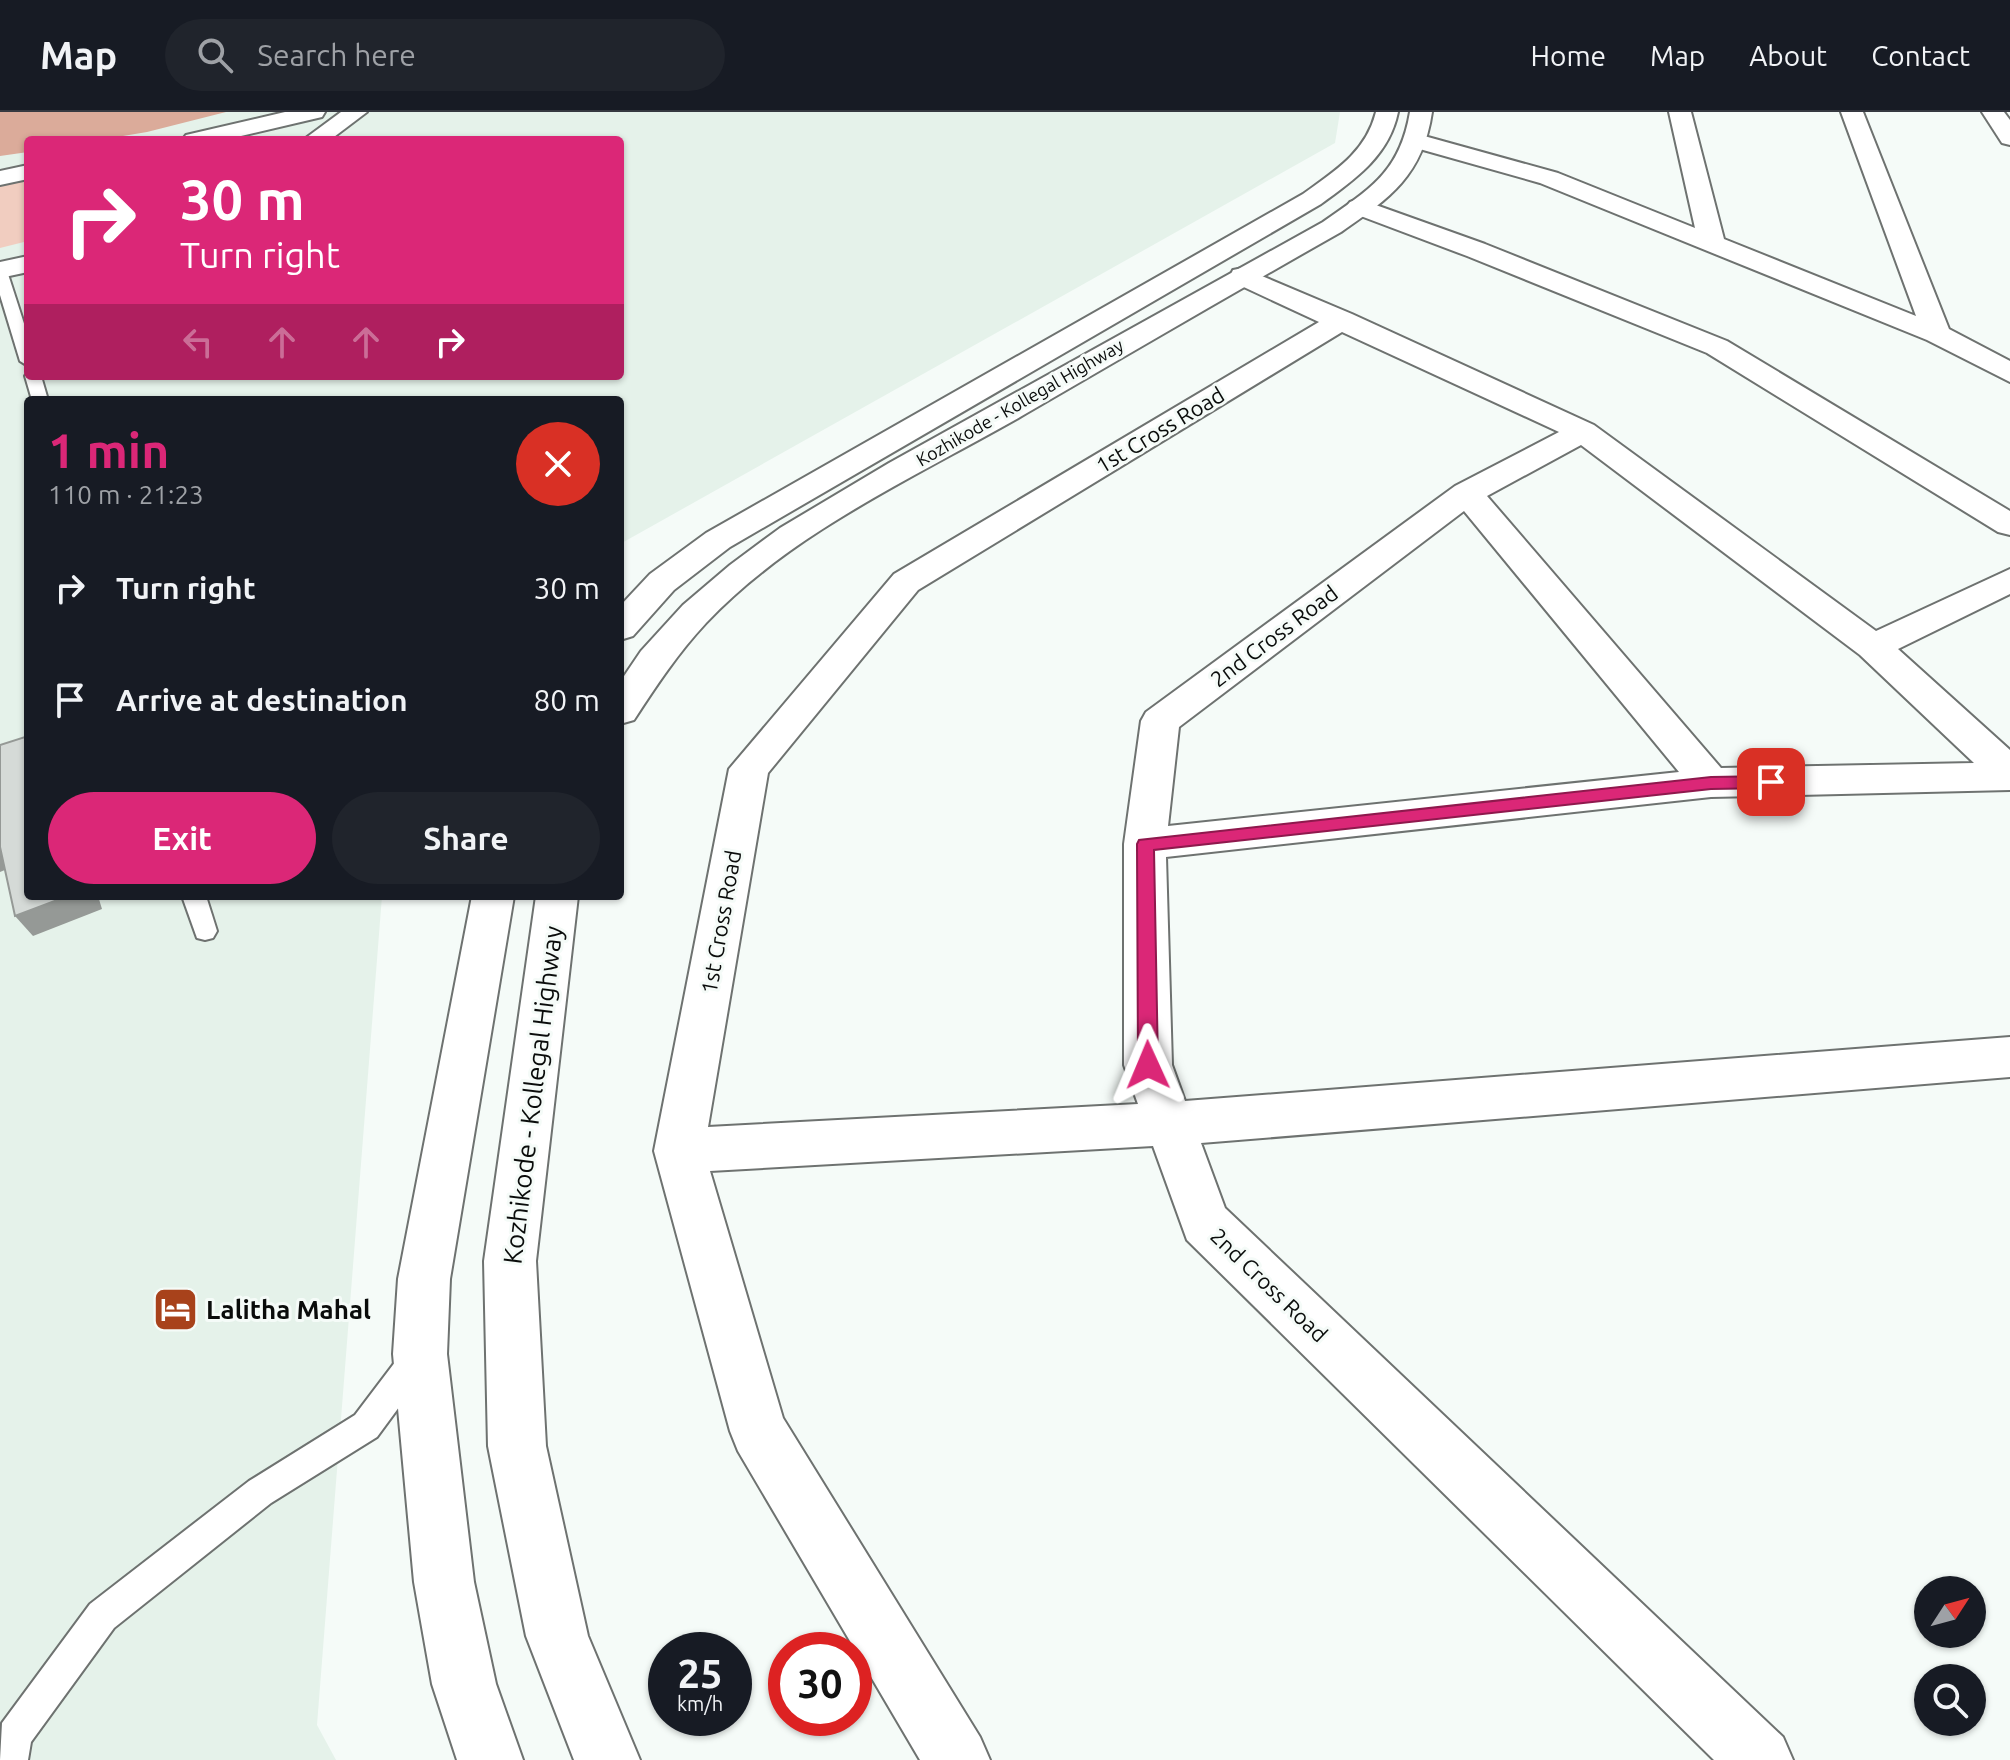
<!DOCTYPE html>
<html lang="en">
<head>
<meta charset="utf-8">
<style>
	:root { --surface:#171b24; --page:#20242c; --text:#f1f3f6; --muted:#9ea1a6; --line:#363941; --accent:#db2777 }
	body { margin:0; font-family:Ubuntu,sans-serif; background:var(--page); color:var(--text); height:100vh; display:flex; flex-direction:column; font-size:30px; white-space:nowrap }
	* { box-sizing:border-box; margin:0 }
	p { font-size:26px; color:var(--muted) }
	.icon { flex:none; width:44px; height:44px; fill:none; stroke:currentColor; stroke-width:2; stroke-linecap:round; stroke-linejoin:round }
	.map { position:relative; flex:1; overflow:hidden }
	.side { position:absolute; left:24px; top:284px; width:600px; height:504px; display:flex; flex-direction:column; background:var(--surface); border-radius:8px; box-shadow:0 2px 6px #0004 }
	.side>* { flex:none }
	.guide { position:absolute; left:24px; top:24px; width:600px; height:244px; border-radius:8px; box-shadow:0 2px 6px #0004; background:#db2777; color:#fff; overflow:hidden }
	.needle { width:52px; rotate:54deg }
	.fabs { position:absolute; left:1914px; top:1464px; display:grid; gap:16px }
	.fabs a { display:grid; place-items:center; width:72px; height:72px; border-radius:50%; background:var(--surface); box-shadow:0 2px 6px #0004; font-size:40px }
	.speed { position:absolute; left:648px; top:1520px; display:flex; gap:16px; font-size:40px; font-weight:700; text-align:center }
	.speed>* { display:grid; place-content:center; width:104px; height:104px; border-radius:50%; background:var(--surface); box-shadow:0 2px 6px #0004; line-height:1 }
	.speed small { font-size:20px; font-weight:400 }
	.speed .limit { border:12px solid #d22; background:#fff; color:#111 }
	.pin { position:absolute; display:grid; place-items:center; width:68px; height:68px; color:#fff; margin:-34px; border-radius:16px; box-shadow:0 4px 12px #0006 }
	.me { position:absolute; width:88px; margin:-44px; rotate:359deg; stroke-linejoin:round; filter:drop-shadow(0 0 6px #0008) }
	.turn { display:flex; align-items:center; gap:28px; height:168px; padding:0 24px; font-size:36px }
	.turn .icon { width:104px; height:104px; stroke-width:2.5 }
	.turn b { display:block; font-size:56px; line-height:68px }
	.lanes { display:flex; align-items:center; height:76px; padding:0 24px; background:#0003; justify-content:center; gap:40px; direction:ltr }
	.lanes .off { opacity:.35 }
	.round { display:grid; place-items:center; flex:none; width:84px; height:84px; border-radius:42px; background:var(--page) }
	.head { display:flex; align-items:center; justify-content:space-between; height:136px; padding:0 24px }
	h1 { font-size:48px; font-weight:600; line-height:60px; color:var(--accent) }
	.primary-button { display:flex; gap:16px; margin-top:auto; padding:16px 24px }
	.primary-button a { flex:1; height:92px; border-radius:48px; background:var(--accent); color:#fff; font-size:32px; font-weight:600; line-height:92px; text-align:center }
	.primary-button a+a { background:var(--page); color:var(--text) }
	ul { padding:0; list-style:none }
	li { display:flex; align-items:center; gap:24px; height:112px; padding:0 24px }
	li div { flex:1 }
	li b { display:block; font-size:30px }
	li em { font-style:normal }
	header { display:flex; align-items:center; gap:48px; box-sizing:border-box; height:112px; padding:0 40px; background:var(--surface); border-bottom:2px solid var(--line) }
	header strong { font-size:38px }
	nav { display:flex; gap:44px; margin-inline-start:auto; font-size:28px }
	.search { width:560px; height:72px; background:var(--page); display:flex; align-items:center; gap:20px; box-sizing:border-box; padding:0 28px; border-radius:44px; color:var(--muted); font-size:30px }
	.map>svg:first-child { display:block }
</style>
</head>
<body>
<header>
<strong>Map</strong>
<div class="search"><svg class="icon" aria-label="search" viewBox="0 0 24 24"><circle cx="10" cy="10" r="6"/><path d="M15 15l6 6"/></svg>Search here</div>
<nav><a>Home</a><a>Map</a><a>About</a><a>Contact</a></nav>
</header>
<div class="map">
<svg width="2010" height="1648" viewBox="0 0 2010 1648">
	<rect width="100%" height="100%" fill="#f5fbf8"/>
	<path fill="#e5f2ea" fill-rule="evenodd" d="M0,0H1340L1335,31L620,432V288H28V784H382L317,1613L336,1648H0ZM28,28H620V264H28Z"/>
	<path fill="#f1cdc0" d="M28,67V129L0,136V73Z"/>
	<path fill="#dbab9a" d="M0,0H226L147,20L99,28H28V40L0,44Z"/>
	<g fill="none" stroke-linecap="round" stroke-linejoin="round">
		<defs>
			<g id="lane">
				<path d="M0,155L7,159L28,224V254L20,249L0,183Z"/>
				<path d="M28,260V264H41L48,288H32L25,264Z"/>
				<path d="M182,784H206L217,819L213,826L205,828L197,826Z"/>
				<path d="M416,1232L427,1237L431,1247L427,1257L377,1325L271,1391L114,1516L31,1630L28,1648H0L2,1611L90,1492L249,1369L355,1303L405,1237Z"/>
			</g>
			<g id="street">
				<path d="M285,0H325L322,5L224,28H182L186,23Z"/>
				<path d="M341,0H367L330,28H303Z"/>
				<path d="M1669,0H1691L1724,127L1916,204L1841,0H1863L1949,217L2010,249V270L1927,228L1540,71L1409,34L1405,29L1409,24L1417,22L1558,61L1695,116Z"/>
				<path d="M1982,0H2004L2010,8V33L2002,31Z"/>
				<path d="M28,53V67L0,73V59Z"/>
				<path d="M1359,87L1485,132L1727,229L2010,399V423L1998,420L1707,241L1467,144L1350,100L1346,95L1350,90Z"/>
				<path d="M28,144V160L0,166V150Z"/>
				<path d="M1243,156L1352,202L1594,313L1876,519L2010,457V482L1898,537L2010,638V678L1711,685L1166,745L1172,953L1185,989L2010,925V965L1201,1031L1225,1096L1783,1625L1793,1648H1714L1187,1128L1153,1034L710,1059L783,1306L980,1625L990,1648H920L738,1339L730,1319L654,1039L729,657L894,462L1319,210L1233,170L1230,164L1233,158ZM1342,220L1559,320L1455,374L1146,600L1141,609L1124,732V953L1138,992L708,1015L768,661L918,478ZM1581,333L1860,543L1974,651L1721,656L1487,384ZM1464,399L1679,660L1168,714L1179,615Z"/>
			</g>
			<g id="primary">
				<path d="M1376,0H1398C1389,44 1355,67 1321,92L730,435L674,478L633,524L620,528V494L650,462L706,421L1303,82C1335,59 1366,40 1376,0Z"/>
				<path d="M1410,0H1432C1423,63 1390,86 1341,120C1233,181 1127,243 1020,305C913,366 792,420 706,511C678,541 656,574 634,608L620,612V570L641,539L683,493L730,453L780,416L889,351L1323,110C1370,77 1400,60 1410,0Z"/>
				<path d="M472,784H514L450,1167L447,1242L474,1470L496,1572L523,1648H457L432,1572L414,1470L393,1242L398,1167Z"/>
				<path d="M536,784H578L536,1149L546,1334L588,1524L640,1648H574L526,1524L488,1334L484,1149Z"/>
			</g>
		</defs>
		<use href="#lane" stroke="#6e7270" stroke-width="4"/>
		<use href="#street" stroke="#6e7270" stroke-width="4"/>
		<use href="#primary" stroke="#6e7270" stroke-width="4"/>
		<use href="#lane" fill="#fff" fill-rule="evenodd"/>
		<use href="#street" fill="#fff" fill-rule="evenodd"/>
		<use href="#primary" fill="#fff" fill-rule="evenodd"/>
	</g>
	<g fill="#959996">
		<path d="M0,733L17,753L0,760Z"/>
		<path d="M68,784H98L102,797L33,824L15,804Z"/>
	</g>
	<path fill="#d5dad7" stroke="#959996" stroke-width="2" d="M28,624V784H68L15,804L0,735V633Z"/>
	<path fill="#db2777" stroke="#8e194d" stroke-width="2" d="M1771,664L1779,670L1771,676L1711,677L1154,738L1158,953L1155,958L1148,961L1141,958L1138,953L1137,732L1139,728L1711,665Z"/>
	<defs>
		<symbol id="hotel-square" viewBox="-11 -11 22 22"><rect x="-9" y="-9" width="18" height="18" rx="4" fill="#a8421b" stroke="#f5fbf8"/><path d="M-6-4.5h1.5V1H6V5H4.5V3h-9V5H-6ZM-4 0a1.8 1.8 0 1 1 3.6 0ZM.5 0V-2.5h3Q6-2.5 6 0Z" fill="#fff"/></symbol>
	</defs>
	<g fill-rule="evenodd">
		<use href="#hotel-square" x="150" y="1172" width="51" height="51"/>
	</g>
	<g text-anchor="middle" stroke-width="6" stroke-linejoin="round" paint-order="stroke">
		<g font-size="18" fill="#0a0c0b" stroke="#f5fbf8">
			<text transform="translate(1020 291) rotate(-30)" y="6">Kozhikode - Kollegal Highway</text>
		</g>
		<g font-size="22" fill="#0a0c0b" stroke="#f5fbf8">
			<text transform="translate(1160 318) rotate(-31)" y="8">1st Cross Road</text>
			<text transform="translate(1274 524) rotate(-37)" y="8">2nd Cross Road</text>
			<text transform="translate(721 810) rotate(-80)" y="8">1st Cross Road</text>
			<text transform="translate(1269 1173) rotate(44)" y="8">2nd Cross Road</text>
		</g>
		<g font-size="26" fill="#0a0c0b" stroke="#f5fbf8">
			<text transform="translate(533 983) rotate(-83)" y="9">Kozhikode - Kollegal Highway</text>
		</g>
		<g font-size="26" font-weight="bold" fill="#0a0c0b" stroke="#f5fbf8" text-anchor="start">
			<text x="206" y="1207">Lalitha Mahal</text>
		</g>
	</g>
</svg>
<div class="fabs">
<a><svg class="needle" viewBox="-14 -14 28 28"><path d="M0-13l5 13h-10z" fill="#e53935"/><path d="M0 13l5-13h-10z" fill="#9ea1a6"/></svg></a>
<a><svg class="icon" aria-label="search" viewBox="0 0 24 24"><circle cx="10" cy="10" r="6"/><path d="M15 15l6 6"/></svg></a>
</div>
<div class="speed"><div>25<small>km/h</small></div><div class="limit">30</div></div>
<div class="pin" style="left:1771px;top:670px;background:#d93025"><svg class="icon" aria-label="arrive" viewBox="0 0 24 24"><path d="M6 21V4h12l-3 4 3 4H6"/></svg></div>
<svg class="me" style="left:1148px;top:953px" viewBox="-20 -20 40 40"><path d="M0-17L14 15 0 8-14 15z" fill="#db2777" stroke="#fff" stroke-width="4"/></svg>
<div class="guide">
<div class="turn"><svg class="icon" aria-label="right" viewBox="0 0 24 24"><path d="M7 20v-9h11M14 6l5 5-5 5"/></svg><div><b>30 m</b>Turn right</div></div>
<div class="lanes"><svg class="icon off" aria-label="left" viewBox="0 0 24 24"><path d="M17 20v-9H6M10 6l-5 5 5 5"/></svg><svg class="icon off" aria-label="ahead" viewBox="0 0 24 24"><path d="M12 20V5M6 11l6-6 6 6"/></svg><svg class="icon off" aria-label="ahead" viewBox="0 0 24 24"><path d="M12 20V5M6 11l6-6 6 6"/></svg><svg class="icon" aria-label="right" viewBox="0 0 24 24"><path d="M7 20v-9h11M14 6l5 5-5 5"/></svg></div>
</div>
<section class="side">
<div class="head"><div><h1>1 min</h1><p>110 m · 21:23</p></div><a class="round" style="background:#d93025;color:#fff"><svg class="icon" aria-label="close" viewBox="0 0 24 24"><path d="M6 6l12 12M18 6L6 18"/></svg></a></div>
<ul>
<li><svg class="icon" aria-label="right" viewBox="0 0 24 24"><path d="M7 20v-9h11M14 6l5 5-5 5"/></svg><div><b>Turn right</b></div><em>30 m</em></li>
<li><svg class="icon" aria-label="arrive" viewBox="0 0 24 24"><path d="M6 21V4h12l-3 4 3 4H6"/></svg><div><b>Arrive at destination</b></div><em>80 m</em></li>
</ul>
<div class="primary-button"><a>Exit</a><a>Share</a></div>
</section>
</div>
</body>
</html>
